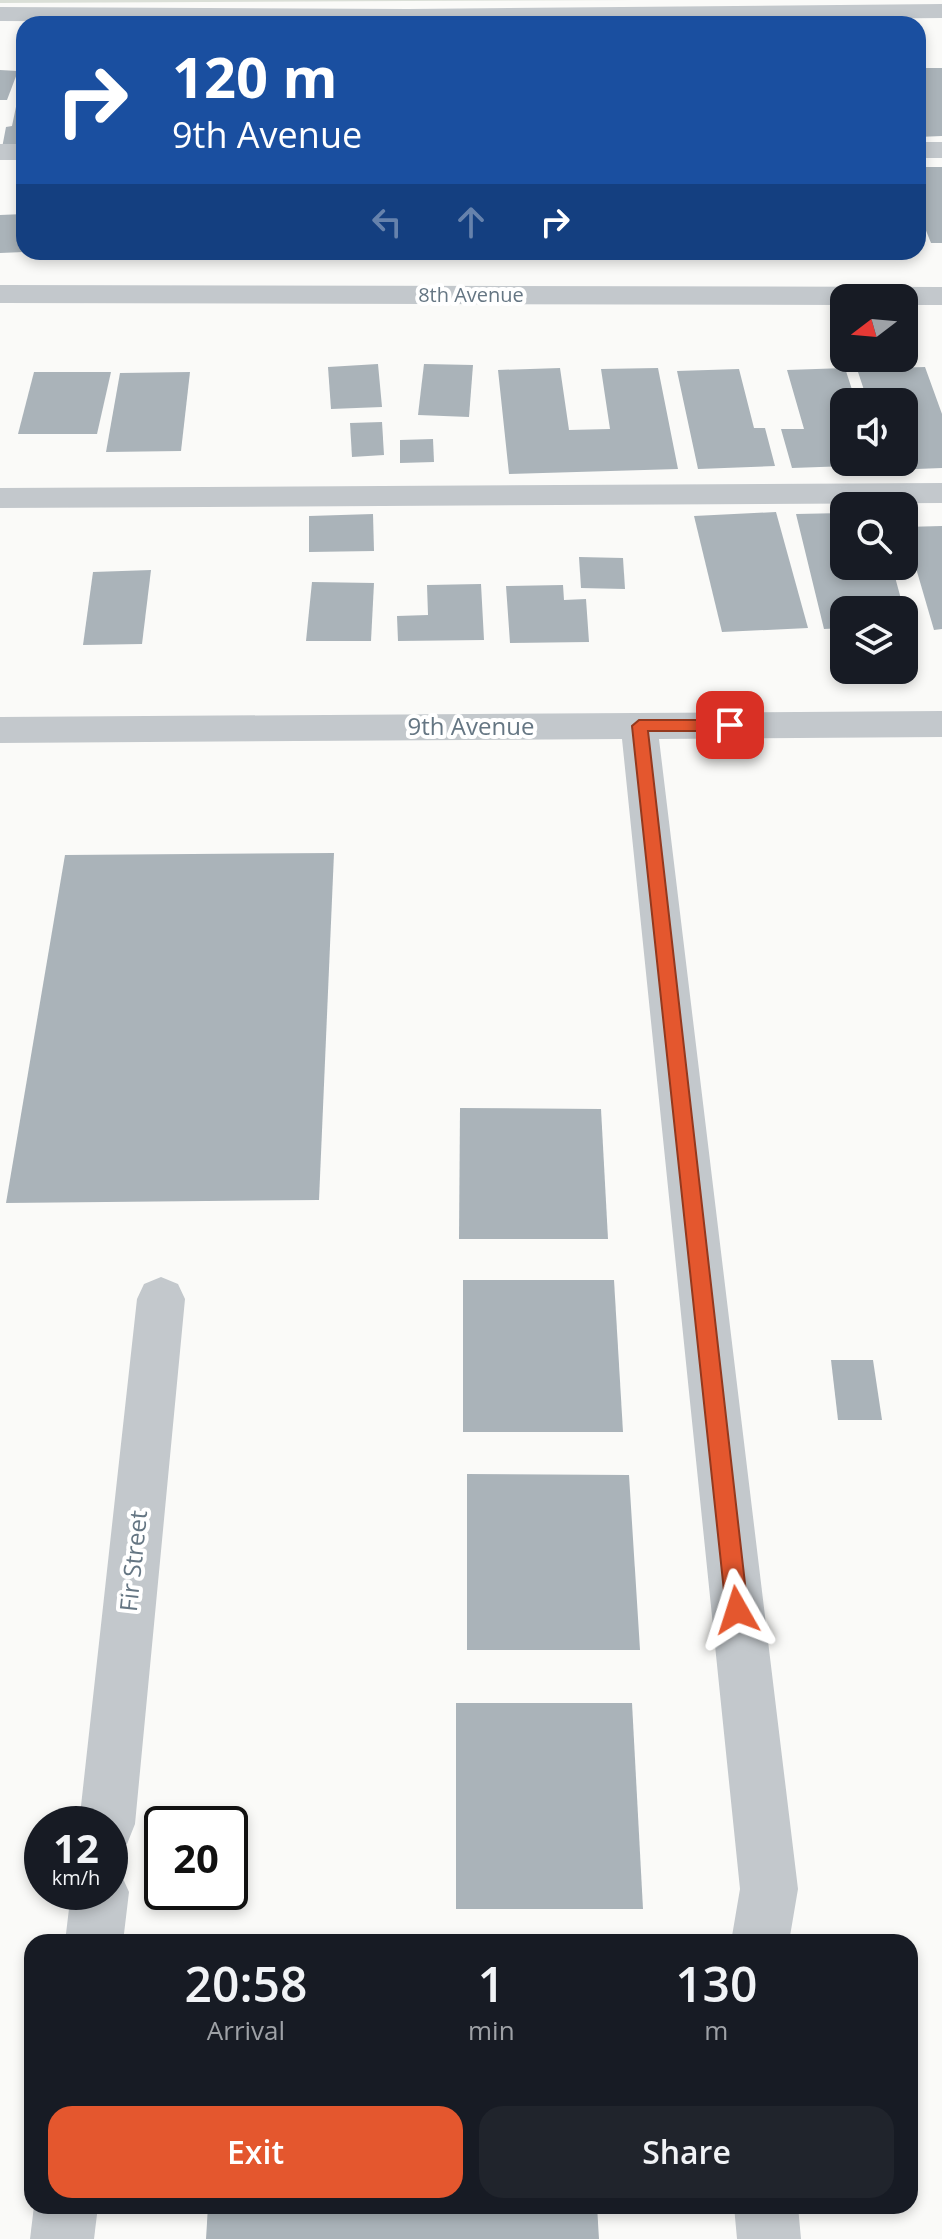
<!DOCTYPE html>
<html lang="en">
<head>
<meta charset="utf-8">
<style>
	:root { --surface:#171b24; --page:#20242c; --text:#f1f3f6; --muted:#9ea1a6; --accent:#e4572e }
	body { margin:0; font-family:"Open Sans",sans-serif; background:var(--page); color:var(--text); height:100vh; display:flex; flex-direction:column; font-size:30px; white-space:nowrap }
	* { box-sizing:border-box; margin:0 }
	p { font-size:26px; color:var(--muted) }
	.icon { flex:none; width:44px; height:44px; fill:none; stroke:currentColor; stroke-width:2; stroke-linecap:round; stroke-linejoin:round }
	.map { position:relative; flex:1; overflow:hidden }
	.sheet { position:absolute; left:24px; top:1934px; width:894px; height:280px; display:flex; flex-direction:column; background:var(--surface); border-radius:24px; box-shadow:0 4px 12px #0003 }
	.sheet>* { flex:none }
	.guide { position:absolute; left:16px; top:16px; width:910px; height:244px; border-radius:24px; box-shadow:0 4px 12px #0003; background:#1a4fa0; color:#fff; overflow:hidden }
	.needle { width:52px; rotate:254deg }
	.fabs { position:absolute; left:830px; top:284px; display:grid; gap:16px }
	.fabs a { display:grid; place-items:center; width:88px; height:88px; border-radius:16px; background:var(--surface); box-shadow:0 4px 12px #0003; font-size:40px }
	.speed { position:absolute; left:24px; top:1806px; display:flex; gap:16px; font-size:40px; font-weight:700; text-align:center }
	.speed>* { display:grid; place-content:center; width:104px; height:104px; border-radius:50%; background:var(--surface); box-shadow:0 4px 12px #0003; line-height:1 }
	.speed small { font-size:20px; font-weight:400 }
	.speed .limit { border:4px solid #111; border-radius:12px; background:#fff; color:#111 }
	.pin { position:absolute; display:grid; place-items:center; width:68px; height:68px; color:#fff; margin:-34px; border-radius:16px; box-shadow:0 4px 12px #0006 }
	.me { position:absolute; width:88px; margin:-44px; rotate:354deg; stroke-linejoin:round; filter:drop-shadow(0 0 6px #0008) }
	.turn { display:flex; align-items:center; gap:28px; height:168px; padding:0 24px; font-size:36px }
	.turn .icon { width:104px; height:104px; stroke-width:2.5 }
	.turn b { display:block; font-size:56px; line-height:68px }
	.lanes { display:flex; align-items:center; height:76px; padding:0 24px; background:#0003; justify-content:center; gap:40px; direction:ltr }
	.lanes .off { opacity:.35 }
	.eta { display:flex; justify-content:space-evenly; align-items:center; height:136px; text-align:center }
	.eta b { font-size:48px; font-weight:600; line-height:56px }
	.cta { display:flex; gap:16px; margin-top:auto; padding:16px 24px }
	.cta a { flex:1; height:92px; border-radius:24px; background:var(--accent); color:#fff; font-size:32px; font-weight:600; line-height:92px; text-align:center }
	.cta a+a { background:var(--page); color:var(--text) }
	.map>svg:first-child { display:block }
</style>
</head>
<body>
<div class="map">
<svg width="942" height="2239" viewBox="0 0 942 2239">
	<rect width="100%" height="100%" fill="#fafaf8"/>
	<path fill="#dadfd7" d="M0,0H638L0,3Z"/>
	<g fill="#aab3b9">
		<path d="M918,68H942V136L918,137Z"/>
		<path d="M0,70L18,71L7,100H0Z"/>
		<path d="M23,73L24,147L2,148L6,127L12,126Z"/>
		<path d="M918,167H942V243H931L918,211Z"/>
		<path d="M24,214V252L0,253V215Z"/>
		<path d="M147,252H215V255L147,257Z"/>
		<path d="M378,364L382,407L331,409L328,367Z"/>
		<path d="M424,364L473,365L469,417L418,415Z"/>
		<path d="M925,367L942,414V468L890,470L887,462H904V402H868L857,369Z"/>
		<path d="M560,368L569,430L610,429L601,369L658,368L678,469L509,474L498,370Z"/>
		<path d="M845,368L856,402H844V462H875L876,465L792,468L781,429H804L787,370Z"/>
		<path d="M739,369L754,428H765L775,466L698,469L677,371Z"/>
		<path d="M34,372H111L97,434H18Z"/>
		<path d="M190,372L181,451L106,452L120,373Z"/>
		<path d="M382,422L384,455L352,457L350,423Z"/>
		<path d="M433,439L434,462L400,463V440Z"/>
		<path d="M776,512L808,628L722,632L694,516Z"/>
		<path d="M844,513V566H892L904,610H844V628L824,629L796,514Z"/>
		<path d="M373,514L374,551L309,552V516Z"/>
		<path d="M942,526V629L934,630L904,527Z"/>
		<path d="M579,557L623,558L625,589L581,588Z"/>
		<path d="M151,570L142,644L83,645L93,572Z"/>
		<path d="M312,582L374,583L371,641H306Z"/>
		<path d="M481,584L484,640L398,641L397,616L428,615L427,585Z"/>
		<path d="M563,585L564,600L586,599L589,642L510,643L506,586Z"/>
		<path d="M334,853L319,1200L6,1203L65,855Z"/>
		<path d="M460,1108L601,1109L608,1239H459Z"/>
		<path d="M463,1280H614L623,1432H463Z"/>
		<path d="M831,1360H873L882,1420H838Z"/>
		<path d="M467,1474L629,1475L640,1650H467Z"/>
		<path d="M456,1703H632L643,1909H456Z"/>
		<path d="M208,2206H597L599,2239H206Z"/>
	</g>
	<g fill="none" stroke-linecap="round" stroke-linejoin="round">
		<g fill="#c3c8cc" fill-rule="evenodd">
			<path d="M942,4V18L408,23L0,21V7L408,9Z"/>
			<rect x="918" y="142" width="24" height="16"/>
			<rect x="0" y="144" width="24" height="16"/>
			<path d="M0,285L942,287V305H904V298H844V305L0,303Z"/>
			<path d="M942,483V503L0,508V488Z"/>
			<path d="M942,711V737L659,739L798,1889L789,1942H731L740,1889L622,739L0,743V717Z"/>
			<path d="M161,1277L178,1284L185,1299L135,1824L127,1844L110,1851V1824H79L137,1299L144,1284Z"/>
			<path d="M110,1867L120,1872L129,1892L123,1942H65L71,1892H110Z"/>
			<path d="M34,2206H98L94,2239H30Z"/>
			<path d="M734,2206H798L801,2239H737Z"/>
		</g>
	</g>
	<path fill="#e4572e" stroke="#94391e" stroke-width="2" d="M639,720H730L738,725L730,731H648L748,1610L745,1618L737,1621L729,1618L726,1610L632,726Z"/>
	<g text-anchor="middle" stroke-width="8" stroke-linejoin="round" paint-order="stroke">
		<g font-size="20" fill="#657683" stroke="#fff">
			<text x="471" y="302">8th Avenue</text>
		</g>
		<g font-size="24" fill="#657683" stroke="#fff">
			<text x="471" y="735">9th Avenue</text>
			<text transform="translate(134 1561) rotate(-84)" y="8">Fir Street</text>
		</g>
	</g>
</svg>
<div class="fabs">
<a><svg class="needle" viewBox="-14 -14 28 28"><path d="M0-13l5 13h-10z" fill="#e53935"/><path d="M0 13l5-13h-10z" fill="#9ea1a6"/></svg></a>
<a><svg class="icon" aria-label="sound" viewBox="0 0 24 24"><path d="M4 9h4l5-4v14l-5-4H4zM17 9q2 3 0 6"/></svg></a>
<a><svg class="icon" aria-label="search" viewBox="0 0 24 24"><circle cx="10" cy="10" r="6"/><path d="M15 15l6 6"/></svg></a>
<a><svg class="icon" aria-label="layers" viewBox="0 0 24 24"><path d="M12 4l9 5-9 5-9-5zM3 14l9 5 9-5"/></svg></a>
</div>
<div class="speed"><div>12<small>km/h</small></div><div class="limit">20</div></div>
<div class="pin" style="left:730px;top:725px;background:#d93025"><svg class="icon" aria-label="arrive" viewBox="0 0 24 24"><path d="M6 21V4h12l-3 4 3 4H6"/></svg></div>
<svg class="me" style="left:737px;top:1610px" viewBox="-20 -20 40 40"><path d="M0-17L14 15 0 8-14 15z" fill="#e4572e" stroke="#fff" stroke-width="4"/></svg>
<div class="guide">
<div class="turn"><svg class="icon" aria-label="right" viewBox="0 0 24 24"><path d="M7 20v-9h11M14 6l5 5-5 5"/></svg><div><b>120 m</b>9th Avenue</div></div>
<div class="lanes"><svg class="icon off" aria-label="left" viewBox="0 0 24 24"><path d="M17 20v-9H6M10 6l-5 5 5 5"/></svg><svg class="icon off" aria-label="ahead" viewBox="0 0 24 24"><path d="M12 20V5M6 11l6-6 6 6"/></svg><svg class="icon" aria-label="right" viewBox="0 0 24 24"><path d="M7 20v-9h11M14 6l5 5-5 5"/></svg></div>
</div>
<section class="sheet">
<div class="eta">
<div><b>20:58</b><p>Arrival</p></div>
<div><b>1</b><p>min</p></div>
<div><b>130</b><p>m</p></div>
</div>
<div class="cta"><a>Exit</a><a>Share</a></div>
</section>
</div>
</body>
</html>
